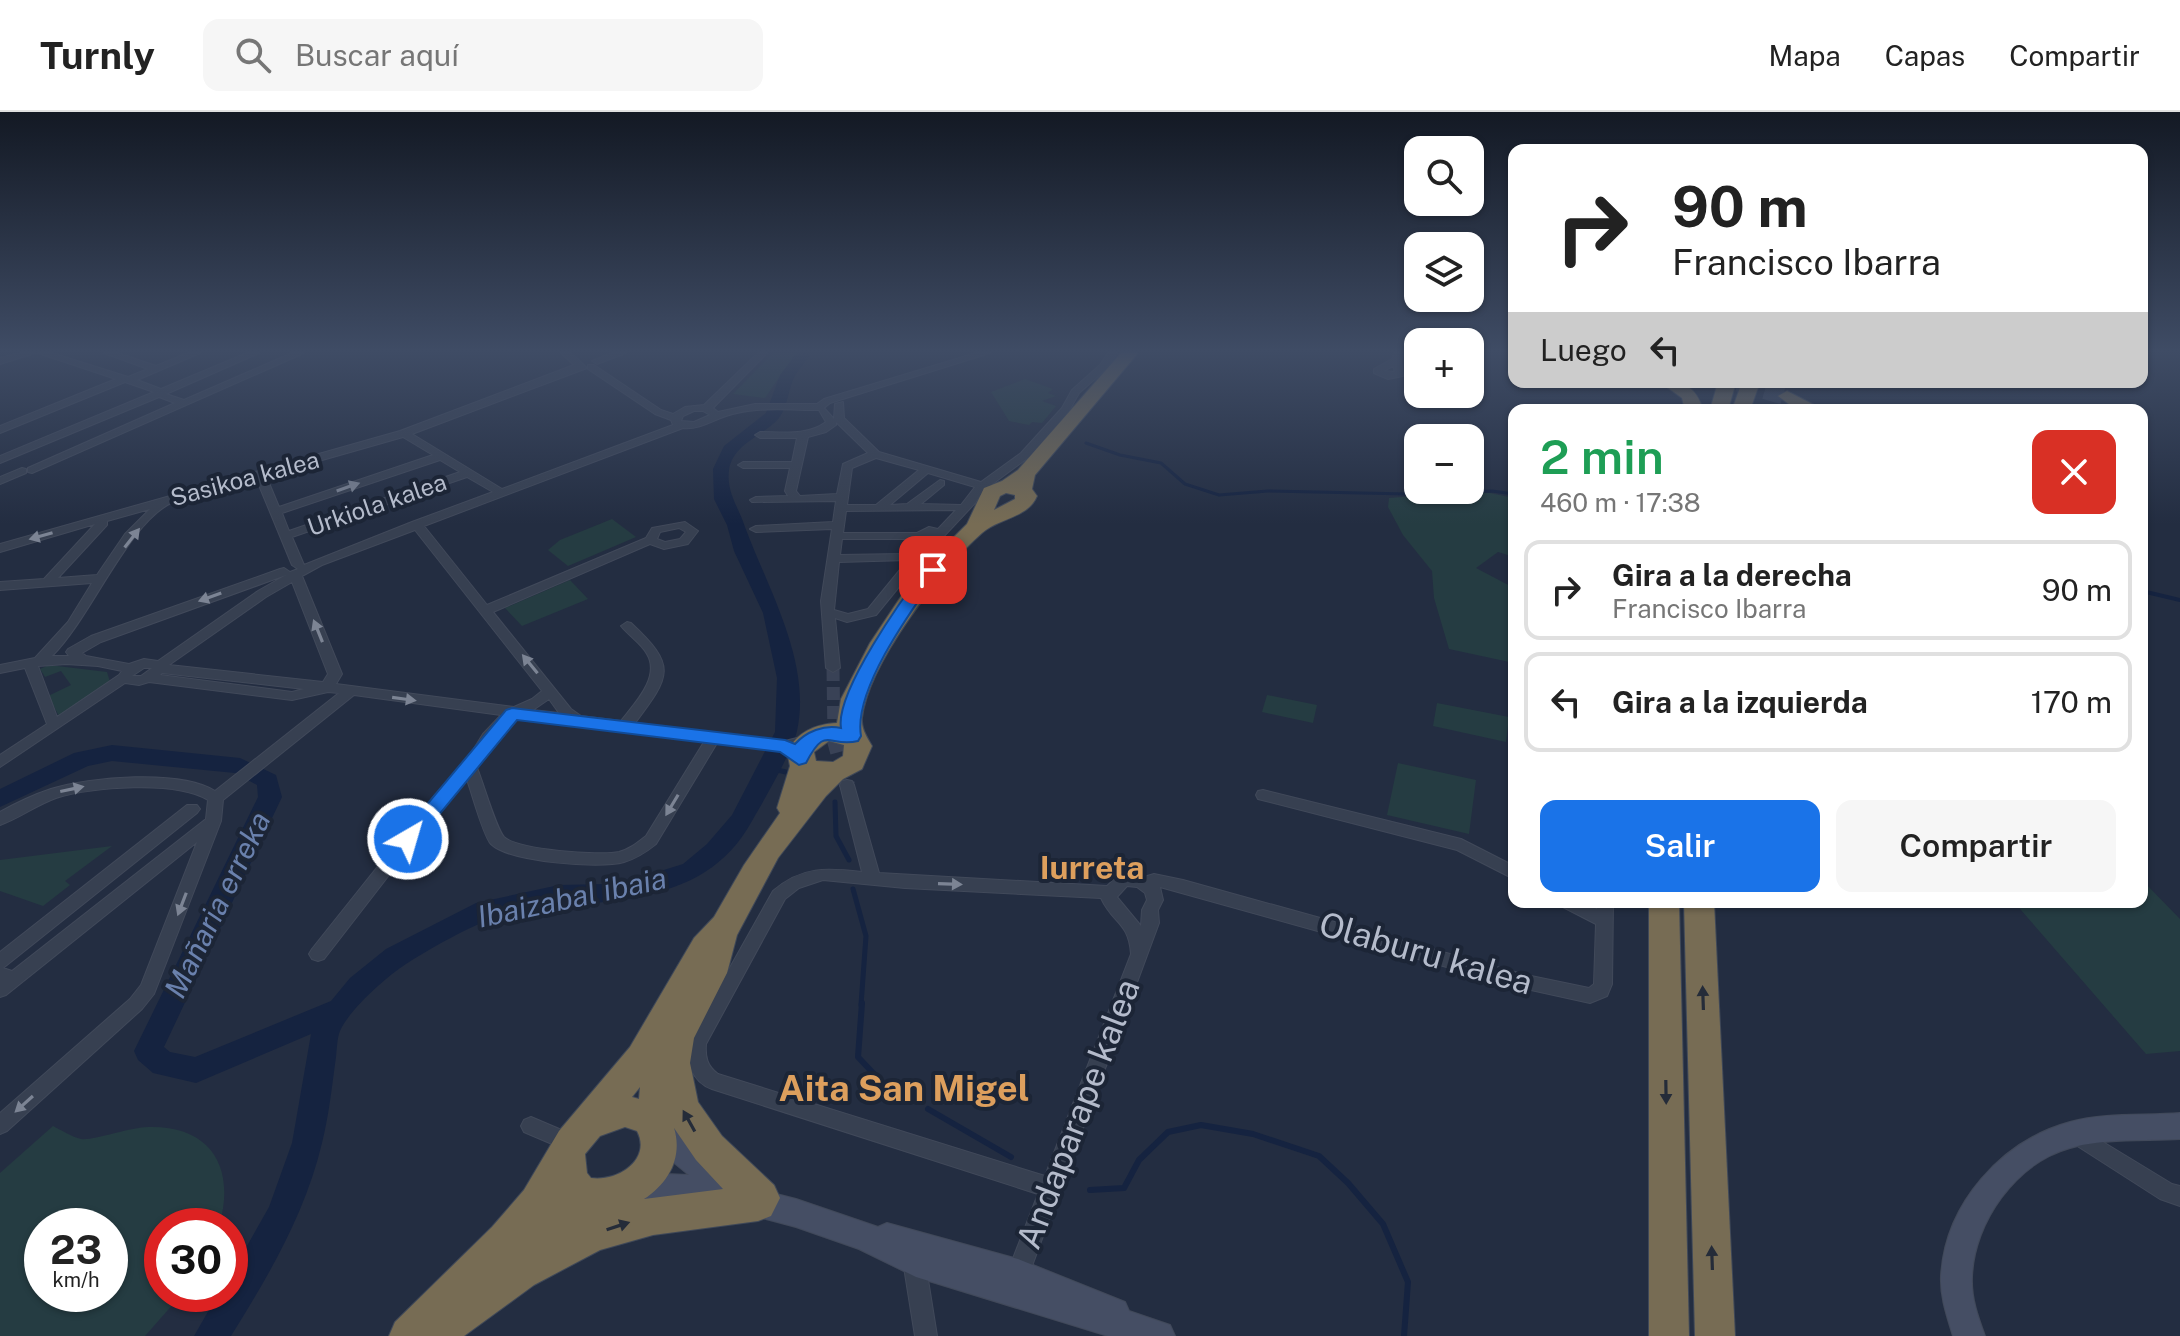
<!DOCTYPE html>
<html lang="es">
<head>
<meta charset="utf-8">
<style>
	:root { --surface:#fff; --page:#f6f6f6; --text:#222; --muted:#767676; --line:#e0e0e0; --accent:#1a73e8 }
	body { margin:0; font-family:"Public Sans",sans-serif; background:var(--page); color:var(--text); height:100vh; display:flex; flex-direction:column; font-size:30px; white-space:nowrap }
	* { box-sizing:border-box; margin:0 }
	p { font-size:26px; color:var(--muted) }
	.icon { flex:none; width:44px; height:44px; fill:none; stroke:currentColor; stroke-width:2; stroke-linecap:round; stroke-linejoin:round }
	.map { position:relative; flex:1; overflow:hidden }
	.panel { position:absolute; left:1508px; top:292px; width:640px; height:504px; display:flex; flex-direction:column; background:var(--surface); border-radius:16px; box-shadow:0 2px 6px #0004 }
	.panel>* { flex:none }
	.banner { position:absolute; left:1508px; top:32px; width:640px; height:244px; border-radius:16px; box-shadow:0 2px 6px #0004; background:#fff; color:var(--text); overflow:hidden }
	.tools { position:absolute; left:1404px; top:24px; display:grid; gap:16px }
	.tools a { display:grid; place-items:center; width:80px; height:80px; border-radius:16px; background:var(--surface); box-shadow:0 2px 6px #0004; font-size:40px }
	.speed { position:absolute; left:24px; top:1096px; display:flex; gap:16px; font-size:40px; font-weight:700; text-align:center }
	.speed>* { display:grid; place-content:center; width:104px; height:104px; border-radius:50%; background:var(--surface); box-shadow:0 2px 6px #0004; line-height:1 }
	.speed small { font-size:20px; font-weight:400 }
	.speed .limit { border:12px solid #d22; background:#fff; color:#111 }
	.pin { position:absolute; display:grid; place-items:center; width:68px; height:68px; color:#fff; margin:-34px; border-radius:16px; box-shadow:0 4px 12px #0006 }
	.me { position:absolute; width:88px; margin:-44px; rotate:38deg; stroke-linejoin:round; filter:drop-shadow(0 0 6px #0008) }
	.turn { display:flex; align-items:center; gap:28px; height:168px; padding:0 32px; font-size:36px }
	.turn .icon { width:104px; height:104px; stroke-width:2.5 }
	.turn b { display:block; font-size:56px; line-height:68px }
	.then { display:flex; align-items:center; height:76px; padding:0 32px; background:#0003; gap:16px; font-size:30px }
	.round { display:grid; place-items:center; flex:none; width:84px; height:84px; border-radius:16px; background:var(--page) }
	.summary { display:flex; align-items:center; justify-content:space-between; height:136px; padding:0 32px }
	h1 { font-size:48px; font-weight:600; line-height:60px; color:#1e9e55 }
	.action { display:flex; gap:16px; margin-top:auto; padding:16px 32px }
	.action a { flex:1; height:92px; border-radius:16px; background:var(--accent); color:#fff; font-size:32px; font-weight:600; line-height:92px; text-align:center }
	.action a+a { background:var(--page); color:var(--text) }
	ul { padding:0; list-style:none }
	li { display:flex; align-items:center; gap:24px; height:100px; margin:0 16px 12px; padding:0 16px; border:4px solid var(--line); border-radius:16px }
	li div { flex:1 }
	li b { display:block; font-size:30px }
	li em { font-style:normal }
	header { display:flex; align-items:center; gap:48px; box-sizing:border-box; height:112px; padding:0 40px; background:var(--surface); border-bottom:2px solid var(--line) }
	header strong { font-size:38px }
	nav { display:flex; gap:44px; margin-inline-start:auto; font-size:28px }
	.search { width:560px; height:72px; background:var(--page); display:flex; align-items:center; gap:20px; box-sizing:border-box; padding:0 28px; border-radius:16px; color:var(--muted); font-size:30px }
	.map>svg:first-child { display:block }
</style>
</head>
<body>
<header>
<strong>Turnly</strong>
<div class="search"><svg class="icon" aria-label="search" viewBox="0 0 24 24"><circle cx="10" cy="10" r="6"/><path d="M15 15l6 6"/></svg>Buscar aquí</div>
<nav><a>Mapa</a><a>Capas</a><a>Compartir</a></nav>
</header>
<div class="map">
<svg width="2180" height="1224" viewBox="0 0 2180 1224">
	<rect width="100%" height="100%" fill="#232d41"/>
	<g fill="#253c42" fill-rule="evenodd">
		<path d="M773,241H796L765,286L733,282Z"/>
		<path d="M1025,267L1053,277L1048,281L1056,284L1042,289L1056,294L1042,311L1032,310L1029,313L1009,309L991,280Z"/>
		<path d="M1451,381H1490L1514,386V445L1498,440L1476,456L1514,476V551L1449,537L1434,486L1432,459L1403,423L1388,395L1389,386Z"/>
		<path d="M612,407L636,425L568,454L548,438L560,428Z"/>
		<path d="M570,468L588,487L522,514L505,496Z"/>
		<path d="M49,553L107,560L110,570L59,604L48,584L71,573L61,559L45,565L40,557Z"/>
		<path d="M1267,583L1317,593L1313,611L1262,600Z"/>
		<path d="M1437,591L1509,605L1506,630L1433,614Z"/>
		<path d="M1398,651L1476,668L1469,722L1387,703Z"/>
		<path d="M112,734L65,769L70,773L43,794L0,779V748Z"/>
		<path d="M2142,768L2180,807V939L2146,942L2014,790H2142Z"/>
		<path d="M53,1014C61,1018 72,1025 81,1027C93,1029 131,1015 148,1015C212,1013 236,1057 219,1114H162V1182H182L145,1224H0V1061ZM42,1114H110V1182H42Z"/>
	</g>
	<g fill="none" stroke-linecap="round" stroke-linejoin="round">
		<path stroke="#152340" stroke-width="3" d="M1086,331L1120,343L1161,351L1185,372L1219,383L1268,379L1408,382L1492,379L1514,382"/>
		<path stroke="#152340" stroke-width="4" d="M2142,479L2180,488"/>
		<g stroke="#152340" stroke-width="5">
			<path d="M768,656L786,660"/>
			<path d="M835,690L836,724L849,748"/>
			<path d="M853,777L866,824L861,893"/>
		</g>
		<g stroke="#152340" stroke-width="6">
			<path d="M862,891L858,945L874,962"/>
			<path d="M928,997L1011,1045"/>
			<path d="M1090,1078L1124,1076L1139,1048L1168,1020L1201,1013L1253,1022L1319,1044L1348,1071L1383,1112L1408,1170L1404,1224"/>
		</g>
		<path fill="#152340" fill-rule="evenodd" d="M797,241H812C806,250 797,258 793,268C788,280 787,296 779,306C764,324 733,331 729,358C726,380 739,396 745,415C768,477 812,551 797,619C793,638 763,690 752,709C699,806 586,782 495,806C473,812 426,839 406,852C386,865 349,898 340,919C337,926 337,937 336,945C332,974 329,1003 322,1031C305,1102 269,1163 231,1224H194L218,1182H230V1164L269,1095L292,1031L311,922L196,971L153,961L138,948L134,939L258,685L257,673L235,661L112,649L88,654L0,695V677L74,641L112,633L240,646L276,663L282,685L164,935L170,940L195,945L331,889L350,866L386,837L476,791L559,773L607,772L638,766L683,752L707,732L732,703L775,620L777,566L763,501L734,439L727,413L714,387L713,357L724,334L766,301L780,263Z"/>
		<path stroke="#394256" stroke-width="13" stroke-dasharray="13 6" stroke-linecap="butt" d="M833,556L834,627"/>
		<path stroke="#394256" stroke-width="16" stroke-dasharray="16 8" stroke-linecap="butt" d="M834,625L847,673"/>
		<path stroke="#394256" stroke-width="19" stroke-dasharray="19 9" stroke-linecap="butt" d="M1738,270L1787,284"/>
		<defs>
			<g id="street">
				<path d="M20,241H35L0,252V246Z"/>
				<path d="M38,241H52L128,265L148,257L104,241H118L156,254L188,241H200L137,268L161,277L247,241H259L166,282L184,288L292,241H304L32,361L28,360V356L175,291L159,285L0,351V344L154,280L125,270L0,321V314L116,267Z"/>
				<path d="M561,241H571L587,256L412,322L502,377L673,313L671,308L655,302L588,257V253H594L661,298L673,302L685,295L704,293L758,241H767L713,296L718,300L755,292H817L824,287L976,241H990L830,291L824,296L834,307L835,292L843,290L844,306L879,340L981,370L1021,341L1062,296L1072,278L1100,253L1108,241H1117L1106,257L1079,281L1069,299L1029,345L991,373L994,376L993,378C982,381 982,380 976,390L916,454L876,503L847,510L835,506L840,556L833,560L826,556L821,489L832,417L756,420L750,417L756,414L833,410L836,389L752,390L750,388L756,385L788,384L785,379L790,356H743L738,353L743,350H792L797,326H760L755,323L760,320C783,320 807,324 826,310L819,298C792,298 764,295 737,301C718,304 703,318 683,316L424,414L487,493L646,426L652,416L685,410L698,419L688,432L664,437L650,432L493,500L571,597L581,604L621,609C634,592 661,565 647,542C641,531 629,524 621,514L627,510L631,511C677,554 671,563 635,611L785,629L809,623L816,628L814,631L785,639L717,631L656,732C646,740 637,746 624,750C600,757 509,750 491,732C483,723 472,681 467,668L444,692L324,847L318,849L312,847L309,842L312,837L434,684L464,653L483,622L501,603L354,583L223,688L221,709L154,882L142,897L7,1019L0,1022V1001L130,887L141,873L197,730L6,883L0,885V840L187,693H197L200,697L197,701L3,856L12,859L206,707L208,688C176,668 92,675 56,686C36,693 20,706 0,713V700C16,691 33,683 51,677C89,665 181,657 215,679L339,581L328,580L292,588L149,570L139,573L125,571L0,655V643L47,612L25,556L0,561V553L35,546L68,510L92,471L0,478V470L44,467L95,412L0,440V432L400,319L574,253ZM694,299H703L710,303L694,310L681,309L683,304ZM836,310L868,341L843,352L837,382L800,384L796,379L808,325L826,320L836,313ZM403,325L433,343L279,395L266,364ZM876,346L919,358L876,393H847L852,356ZM440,348L460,360L289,419L282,401ZM928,361L975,375L961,393L921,392L944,373V369L940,368L907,392L890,393ZM467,365L493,380L412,410L304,453L292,425ZM256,366L292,453L298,457L290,460L284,456L280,457L91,524L68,537L66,540L69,544H52C91,506 128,410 173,390C198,379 229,374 256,366ZM150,397L125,422L97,463L58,466L107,413V409ZM956,398L938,417L929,415L917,421H843L846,399ZM679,416L686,420L680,427L665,430L657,427L660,420ZM415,418L542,579L532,587L514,595L336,572L342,562L302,464L322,453ZM842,427H918L904,442L840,443ZM908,448L868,497L848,502L834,498L839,450ZM286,463L258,479L158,549L144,547L129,552L86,544L82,541L101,530ZM292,470L328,562L323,570L169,553L266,485ZM66,552L98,554L122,559L119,563L57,605L38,554ZM144,556H152L141,564H132ZM162,561L304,577L292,580L160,563ZM549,587L559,601L533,598ZM517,605L704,630L646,724C637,731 630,737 619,740C600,744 517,738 504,725C496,716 483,670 477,656L499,621Z"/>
				<path d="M612,241H626L597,252L592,249Z"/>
				<path d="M1395,241H1404L1401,249L1403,264L1388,267L1374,261V257L1392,247ZM1393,254L1395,260L1384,259Z"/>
				<path d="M22,356L26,357V361L0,372V365Z"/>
				<path d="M847,668L852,669L854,673L879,761L1107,774L1117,765L1128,762L1144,765L1154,762L1183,768L1522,862L1589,876L1594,872L1596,812L1563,795L1561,790H1583L1597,797V790H1613L1612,872L1607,884L1590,891L1522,876L1160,775L1163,788L1158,798L1159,811L1029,1162L1026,1170L1018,1173L1010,1170L1007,1162L1038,1082L712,977C692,970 682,945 691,925L773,779C802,754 827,756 862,760L840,673L842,669ZM823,768L905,776L1101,786C1113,812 1129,810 1131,842L1045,1064L718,962C707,954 705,945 706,932L785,787L799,776ZM1127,774L1137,775L1145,781L1147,788L1142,798L1141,814L1117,785Z"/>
				<path d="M1263,678L1461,727L1514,754V767L1457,738L1258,687L1256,683L1258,679Z"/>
				<path d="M531,1005L578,1025L581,1031L578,1037L571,1040L524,1020L521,1014L524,1008Z"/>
				<path d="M2075,1013L2172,1072L2180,1074V1094L2160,1087L2068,1028L2065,1022L2068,1016Z"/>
				<path d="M914,1138L921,1142L925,1149L937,1224H915L903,1149L907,1142Z"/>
			</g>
			<g id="secondary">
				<path d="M2180,1001V1027C2144,1029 2105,1026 2070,1036C2016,1051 1974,1110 1972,1165C1971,1186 1978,1205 1985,1224H1953C1947,1204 1940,1185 1941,1164C1945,1092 2001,1029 2070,1010C2106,1000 2144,1004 2180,1001Z"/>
				<path d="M660,1009L670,1013L722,1054L741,1063L745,1074L796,1087L878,1115L887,1111L1018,1147L1125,1190L1129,1199L1170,1213L1175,1224H1108L916,1165L859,1137L796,1115L709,1092L666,1090L630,1096L620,1092L616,1082L620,1072L666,1062L689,1063L650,1031L646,1022L650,1013Z"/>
			</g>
			<g id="highway">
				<path d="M1121,241H1138L1035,363L1032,377L1037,384C1028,406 999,406 982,421C942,456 868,552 862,606C861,617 867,625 872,634L862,657L843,667L826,684L778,746L737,823L727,861L694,926L690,951L698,990L722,1024L774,1073L780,1086L771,1104L758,1109L653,1123L600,1138L534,1173L464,1224H389L395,1210L492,1115L524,1078L559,1019L630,935L694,826L714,805L744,753L780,701L777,696L790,654L787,639C798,620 815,612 837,611L841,587L870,531L914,465L967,412L984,376L1002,369L1018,358ZM1006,381L1015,383V387L994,398L1000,384ZM829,629L844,633L843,644L833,650L816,649L814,640ZM640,975L639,987L632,985ZM625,1015L637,1019C652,1047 618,1070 591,1066L587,1061L585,1042L600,1024ZM674,1016L696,1048L723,1077L644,1087C669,1071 683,1044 674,1016Z"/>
				<path d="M1660,270C1684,270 1696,274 1703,298H1685L1682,286Z"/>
				<path d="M1718,270H1736L1728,298H1710Z"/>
				<path d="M1742,270H1760L1750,298H1732Z"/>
				<path d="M1787,279L1816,294L1819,298H1797L1778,284Z"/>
				<path d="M1649,790H1679L1689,1224H1649Z"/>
				<path d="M1684,790H1714L1735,1224H1695Z"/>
			</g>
		</defs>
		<use href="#street" stroke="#41495a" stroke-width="2"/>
		<use href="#secondary" stroke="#41495a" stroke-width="2"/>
		<use href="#highway" stroke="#3f4858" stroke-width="2"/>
		<use href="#street" fill="#374051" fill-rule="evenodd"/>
		<use href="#secondary" fill="#454e64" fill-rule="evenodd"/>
		<use href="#highway" fill="#776c54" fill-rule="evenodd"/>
	</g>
	<defs><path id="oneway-solid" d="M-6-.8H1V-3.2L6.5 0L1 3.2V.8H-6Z" transform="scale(2)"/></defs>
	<g fill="#7c8494">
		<use href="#oneway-solid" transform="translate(348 375) rotate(-19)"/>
		<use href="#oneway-solid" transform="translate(41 424) rotate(164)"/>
		<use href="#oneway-solid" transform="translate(132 426) rotate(-52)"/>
		<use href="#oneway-solid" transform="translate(210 485) rotate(160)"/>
		<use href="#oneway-solid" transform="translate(318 519) rotate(-112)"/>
		<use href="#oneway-solid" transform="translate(530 552) rotate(-129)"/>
		<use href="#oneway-solid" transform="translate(404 587) rotate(8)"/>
		<use href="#oneway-solid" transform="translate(72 677) rotate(-12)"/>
		<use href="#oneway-solid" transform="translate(672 693) rotate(121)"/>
		<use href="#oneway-solid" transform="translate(950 772) rotate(2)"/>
		<use href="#oneway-solid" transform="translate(182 792) rotate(111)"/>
		<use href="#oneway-solid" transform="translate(24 992) rotate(138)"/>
	</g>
	<g fill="#252c39">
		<use href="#oneway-solid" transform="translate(1703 886) rotate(-92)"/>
		<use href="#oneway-solid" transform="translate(1666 980) rotate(89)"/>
		<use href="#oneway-solid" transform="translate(689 1009) rotate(-119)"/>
		<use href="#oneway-solid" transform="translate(618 1114) rotate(-18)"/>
		<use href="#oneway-solid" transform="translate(1712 1146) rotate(-92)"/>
	</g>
	<linearGradient id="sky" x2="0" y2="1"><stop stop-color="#131924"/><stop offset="0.58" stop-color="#3f4c65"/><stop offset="1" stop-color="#3f4c65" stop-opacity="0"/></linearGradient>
	<rect width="2180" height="412" fill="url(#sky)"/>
	<path fill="#1a73e8" stroke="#114b97" stroke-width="2" d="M933,453L940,458C913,496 853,577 861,624L858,629C828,636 826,612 806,651L799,653L780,640L517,608L415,732H401L398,727L506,598L512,596L785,628L795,632C806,620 824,612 841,616C835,580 904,484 927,454Z"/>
	<g text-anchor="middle" stroke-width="8" stroke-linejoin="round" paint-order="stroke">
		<g font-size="24" fill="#b4bbcb" stroke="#1c2536">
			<text transform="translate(245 367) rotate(-15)" y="8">Sasikoa kalea</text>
			<text transform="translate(377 393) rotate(-19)" y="8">Urkiola kalea</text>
		</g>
		<g font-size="30" font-style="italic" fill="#6a81ad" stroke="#1c2536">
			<text transform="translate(572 786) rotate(-12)" y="10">Ibaizabal ibaia</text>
			<text transform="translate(218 793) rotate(-64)" y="10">Mañaria erreka</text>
		</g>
		<g font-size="32" font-weight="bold" fill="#dd9f5d" stroke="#1c2536">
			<text x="1092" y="767">Iurreta</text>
		</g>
		<g font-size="34" fill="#b4bbcb" stroke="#1c2536">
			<text transform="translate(1426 841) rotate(16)" y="12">Olaburu kalea</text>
			<text transform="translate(1078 1002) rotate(-69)" y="12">Andaparape kalea</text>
		</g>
		<g font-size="36" font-weight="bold" fill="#dd9f5d" stroke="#1c2536">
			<text x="904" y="989">Aita San Migel</text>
		</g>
	</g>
</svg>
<div class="tools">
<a><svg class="icon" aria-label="search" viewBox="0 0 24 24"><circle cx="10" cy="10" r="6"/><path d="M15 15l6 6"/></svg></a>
<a><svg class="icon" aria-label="layers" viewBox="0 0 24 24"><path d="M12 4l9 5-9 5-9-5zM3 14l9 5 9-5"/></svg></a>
<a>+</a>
<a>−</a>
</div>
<div class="speed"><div>23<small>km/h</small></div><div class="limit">30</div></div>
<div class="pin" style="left:933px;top:458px;background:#d93025"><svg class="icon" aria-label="arrive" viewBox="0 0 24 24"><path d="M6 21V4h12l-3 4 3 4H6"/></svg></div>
<svg class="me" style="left:408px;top:727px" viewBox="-20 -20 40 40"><circle r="17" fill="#1a73e8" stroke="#fff" stroke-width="3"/><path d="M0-11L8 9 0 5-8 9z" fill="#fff"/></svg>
<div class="banner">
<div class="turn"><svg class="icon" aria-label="right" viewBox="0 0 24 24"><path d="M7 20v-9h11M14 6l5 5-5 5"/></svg><div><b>90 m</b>Francisco Ibarra</div></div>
<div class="then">Luego<svg class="icon" aria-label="left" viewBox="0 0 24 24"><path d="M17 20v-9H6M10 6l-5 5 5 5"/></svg></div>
</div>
<section class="panel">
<div class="summary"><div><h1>2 min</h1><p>460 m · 17:38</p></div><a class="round" style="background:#d93025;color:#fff"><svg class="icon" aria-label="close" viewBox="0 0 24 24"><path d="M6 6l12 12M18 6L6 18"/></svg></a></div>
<ul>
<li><svg class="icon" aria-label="right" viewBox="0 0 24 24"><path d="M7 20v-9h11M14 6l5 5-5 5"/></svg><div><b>Gira a la derecha</b><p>Francisco Ibarra</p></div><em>90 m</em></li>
<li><svg class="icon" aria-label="left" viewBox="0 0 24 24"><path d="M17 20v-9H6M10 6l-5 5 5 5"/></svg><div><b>Gira a la izquierda</b></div><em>170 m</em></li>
</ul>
<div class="action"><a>Salir</a><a>Compartir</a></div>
</section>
</div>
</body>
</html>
